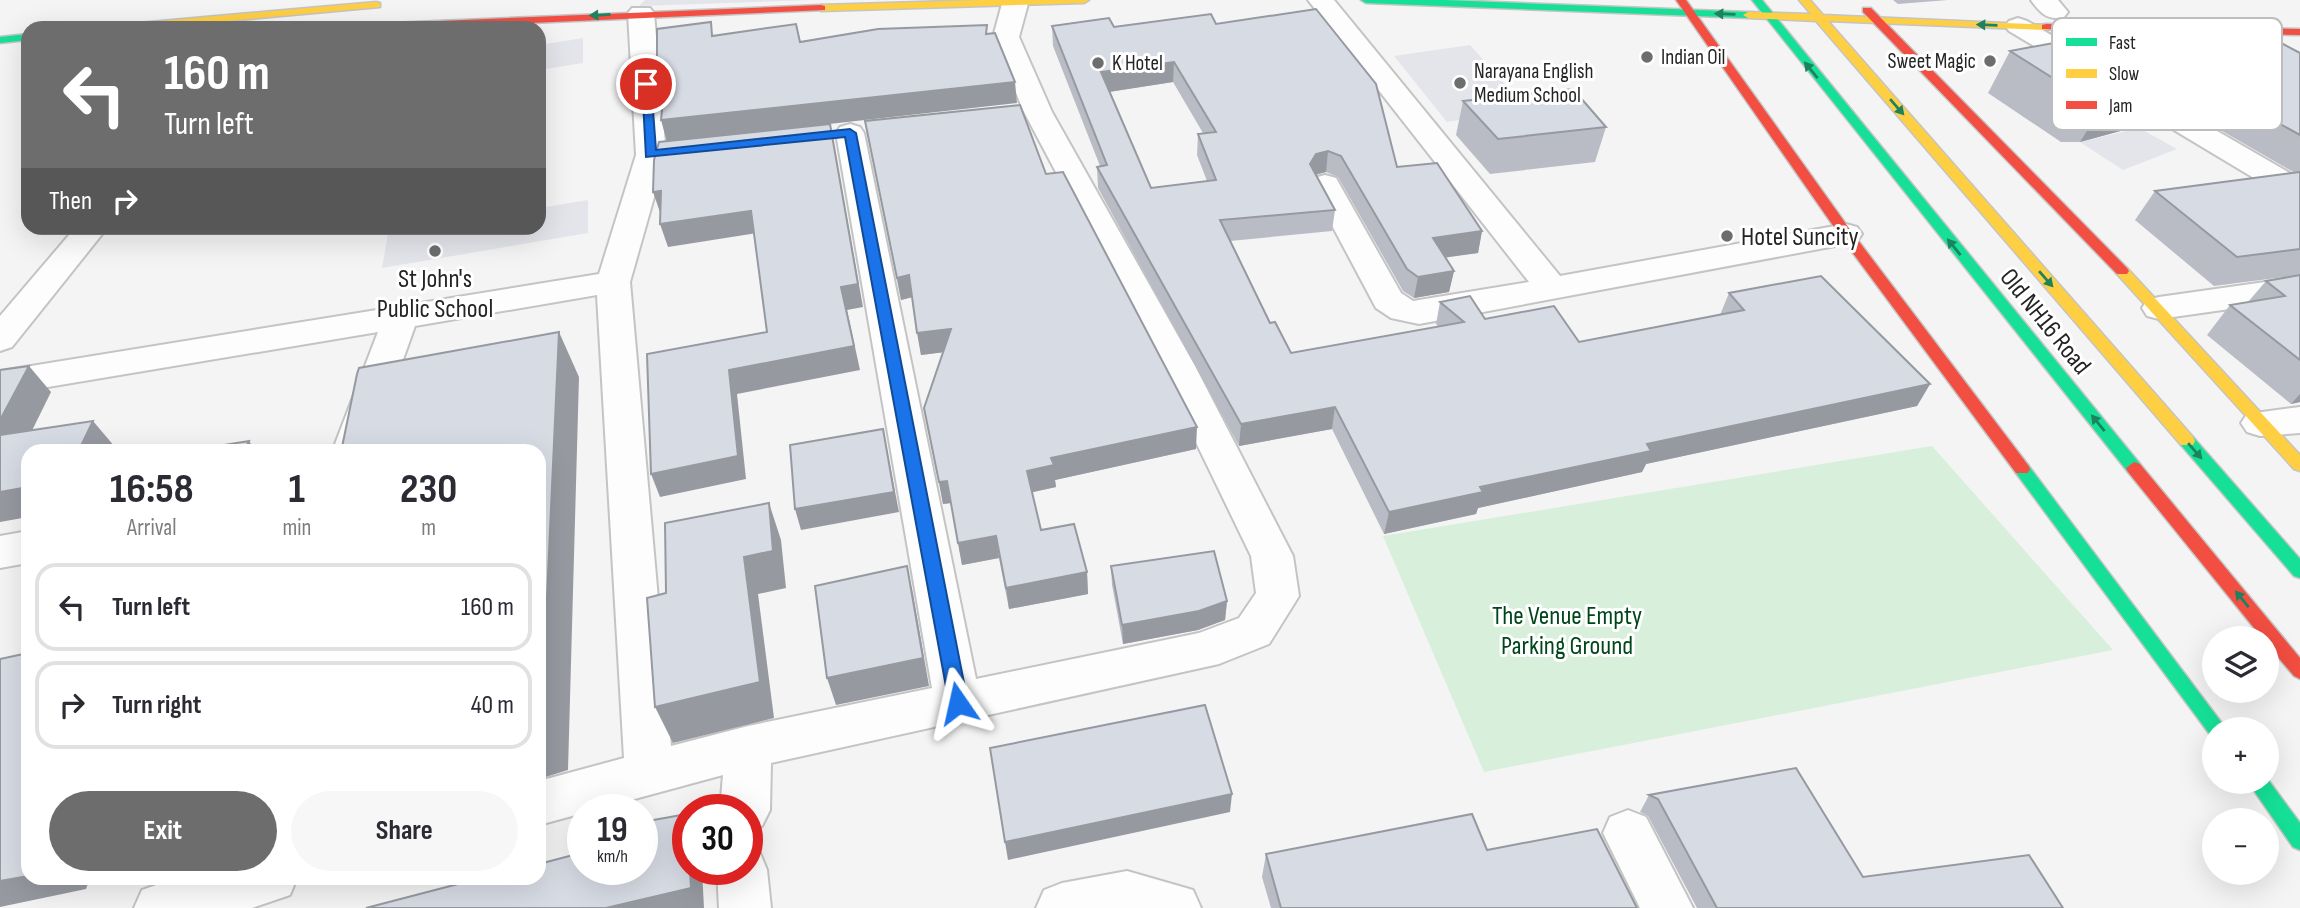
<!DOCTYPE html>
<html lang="en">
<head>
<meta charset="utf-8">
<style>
	:root { --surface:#fff; --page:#f7f7f7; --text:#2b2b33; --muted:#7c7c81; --line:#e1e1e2; --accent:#6d6d6d }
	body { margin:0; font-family:"Sofia Sans Condensed",sans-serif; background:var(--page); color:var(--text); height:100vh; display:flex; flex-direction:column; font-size:26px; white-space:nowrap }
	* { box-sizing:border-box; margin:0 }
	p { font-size:23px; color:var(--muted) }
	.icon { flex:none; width:38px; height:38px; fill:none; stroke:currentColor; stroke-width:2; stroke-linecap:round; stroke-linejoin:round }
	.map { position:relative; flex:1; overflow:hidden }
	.details { position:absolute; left:21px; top:444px; width:525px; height:441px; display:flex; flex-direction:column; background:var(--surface); border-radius:21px; box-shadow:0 7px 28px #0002 }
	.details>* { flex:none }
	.hud { position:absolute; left:21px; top:21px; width:525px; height:214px; border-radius:21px; box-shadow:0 7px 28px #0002; background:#6d6d6d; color:#fff; overflow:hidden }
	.tools { position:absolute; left:2202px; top:626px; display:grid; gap:14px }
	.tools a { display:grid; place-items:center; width:77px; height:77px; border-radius:50%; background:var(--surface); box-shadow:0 7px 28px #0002; font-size:35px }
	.speed { position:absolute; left:567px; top:794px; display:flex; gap:14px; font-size:35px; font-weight:700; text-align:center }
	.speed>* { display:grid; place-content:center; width:91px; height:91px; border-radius:50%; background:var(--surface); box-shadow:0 7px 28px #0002; line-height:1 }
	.speed small { font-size:18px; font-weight:400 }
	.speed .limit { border:10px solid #d22; background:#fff; color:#111 }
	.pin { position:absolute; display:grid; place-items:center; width:60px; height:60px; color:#fff; margin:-30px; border:4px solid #fff; border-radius:50%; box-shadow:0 2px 7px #0007 }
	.me { position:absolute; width:77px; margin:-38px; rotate:349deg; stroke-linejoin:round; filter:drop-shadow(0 0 5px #0008) }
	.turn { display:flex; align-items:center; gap:24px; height:147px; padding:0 28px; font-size:32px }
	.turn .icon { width:91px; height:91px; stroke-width:2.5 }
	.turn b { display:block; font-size:49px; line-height:60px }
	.then { display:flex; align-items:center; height:66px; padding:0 28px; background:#0003; gap:14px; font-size:26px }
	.eta { display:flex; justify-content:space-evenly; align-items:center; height:119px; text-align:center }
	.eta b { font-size:42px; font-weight:700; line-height:49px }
	.primary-button { display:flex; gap:14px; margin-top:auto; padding:14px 28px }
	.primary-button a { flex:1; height:80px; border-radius:42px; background:var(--accent); color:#fff; font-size:28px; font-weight:700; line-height:80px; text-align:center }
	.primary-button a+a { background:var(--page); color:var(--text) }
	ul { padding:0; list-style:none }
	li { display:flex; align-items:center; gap:21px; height:88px; margin:0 14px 10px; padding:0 14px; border:4px solid var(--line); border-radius:21px }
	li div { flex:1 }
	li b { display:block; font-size:26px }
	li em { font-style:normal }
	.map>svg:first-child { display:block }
</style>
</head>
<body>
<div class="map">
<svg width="2300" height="908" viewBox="0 0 2300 908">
	<rect width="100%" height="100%" fill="#f4f4f4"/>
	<g fill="#e3e5ea">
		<path d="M645,0H812L639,6Z"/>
		<path d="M583,38V63L539,70V45Z"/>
		<path d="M1470,45L1527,109L1447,122L1394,56Z"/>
		<path d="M2139,128L2177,149L2123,170L2080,142Z"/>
		<path d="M588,200V233L382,268L389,228H539V208Z"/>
	</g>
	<path fill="#d7efdb" d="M1932,446L2113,650L1484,772L1383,536Z"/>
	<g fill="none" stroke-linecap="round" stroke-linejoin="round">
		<defs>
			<g id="street">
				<path d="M1003,0H1029L1019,37L1052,112L1195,366L1293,556L1299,596L1269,644L1219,664L771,763L770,810L762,826L747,832V810H720L723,775L594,810H583V813L539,825V781L624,758L597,295L415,326L370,452H332L378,332L0,395V371L599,274L636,155L628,13L632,8H650L654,13L666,155L630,282L671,746L748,726L932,688L836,133L840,127L850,124L860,127L864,133L976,679L1199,633L1239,618L1256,593L1251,556L1159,366L1024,112L993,37Z"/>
				<path d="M1308,0H1334L1560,276L1846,224L1857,227L1862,234L1857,241L1846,244L1419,324L1391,318L1376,308L1310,184L1314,178L1325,175L1336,178L1401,293L1413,301L1529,282Z"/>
				<path d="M2031,0H2058L2068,12L2064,17C2048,21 2040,13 2031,0Z"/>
				<path d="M2018,18L2027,21L2300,179V201L2289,199L2009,31L2005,26L2009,21Z"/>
				<path d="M75,228H107L12,347L0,351V316Z"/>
				<path d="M2300,277V299L2159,319L2147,316L2142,308L2147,300L2159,297Z"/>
				<path d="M2300,407V433L2260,436L2247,432L2241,423L2247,414Z"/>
				<path d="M28,531V563L0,568V536Z"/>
				<path d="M1628,810L1646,817L1693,908H1640L1603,833L1610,817Z"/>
				<path d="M747,848L760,853L767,870L771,908H719L717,870H747Z"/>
				<path d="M1127,871L1193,890L1201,908H1036L1044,890L1062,883Z"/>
				<path d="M176,878H297L290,895L252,908H134L142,890Z"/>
			</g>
			<g id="fast">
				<path d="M1361,0H1445L1748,12L1753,15L1748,18L1366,3Z"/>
				<path d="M1752,0H1762L2140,464L2142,468L2140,472H2128Z"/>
				<path d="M28,34V40L0,43V37Z"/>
				<path d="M2187,435L2193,437L2300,559V578L2294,576L2181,445L2179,441L2181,437Z"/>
				<path d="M2022,463L2028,465L2227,730H2214V737L2211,736L2016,473L2014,469Z"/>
				<path d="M2266,777L2300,823V850L2293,847L2248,782H2266Z"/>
			</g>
			<g id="slow">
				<path d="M983,0H1089L1084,3L821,11L816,8L821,5Z"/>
				<path d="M1799,0H1810L1823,15L2050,25V29L2046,30L1828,21L2193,437L2195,441L2193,445H2181L1816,21L1748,18L1743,15L1748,12L1811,14Z"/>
				<path d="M376,2L380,3V7L152,28H111L116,25Z"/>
				<path d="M2122,267L2127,268L2300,455V471L2294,469L2117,274L2115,271Z"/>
			</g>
			<g id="jam">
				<path d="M1676,0H1686L1851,231L2028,465L2030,469L2028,473H2016L1841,237Z"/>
				<path d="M821,5L825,6V10L419,28H338L343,25Z"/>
				<path d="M1863,8H1871L2127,268L2129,271L2127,274H2117L1863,12Z"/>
				<path d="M2046,24L2300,29V35L2042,29V25Z"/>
				<path d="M2134,462L2140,464L2300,658V679L2294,676L2266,643V639H2263L2128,472L2126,468Z"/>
			</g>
		</defs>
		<use href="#street" stroke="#c4c4c4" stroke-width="4"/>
		<use href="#fast" stroke="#c4c4c4" stroke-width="3"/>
		<use href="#slow" stroke="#c4c4c4" stroke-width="3"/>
		<use href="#jam" stroke="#c4c4c4" stroke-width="3"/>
		<use href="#street" fill="#fdfdfd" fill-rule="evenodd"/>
		<use href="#fast" fill="#16e098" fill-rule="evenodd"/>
		<use href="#slow" fill="#ffcf43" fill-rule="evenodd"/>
		<use href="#jam" fill="#f24e42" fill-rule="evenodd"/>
	</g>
	<g fill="#b9bcc4" fill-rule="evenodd">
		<path d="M1893,0H1948L1898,4Z"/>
		<path d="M1216,24L1397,167L1482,231L1478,253L1445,257L1454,271L1449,292L1414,298L1403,291L1338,177L1326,172L1316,175L1335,210L1332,231L1230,241L1270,323L1291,353L1439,327L1436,324L1440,302L1485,319L1579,342L1720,315L1729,293L1930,384L1917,406L1646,464L1642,472L1478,508L1476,514L1384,534L1332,429L1239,446L1098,188L1097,167L1100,166L1053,46L1052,26L1114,27ZM1173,82L1203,133L1198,134L1197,155L1207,181L1151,188L1109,92Z"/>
		<path d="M2010,51L2157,71L2168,54L2300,53V275L2214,286L2135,220L2155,191L2295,173L2170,101L2165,96L2146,124L2080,142H2061L1988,93Z"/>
		<path d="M1463,101L1606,127L1595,162L1490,174L1456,135Z"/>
		<path d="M869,142L1046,174L1196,449L1055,480L1056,487L1032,492L1041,530L1087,572L1088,594L1009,609L999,558L962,565L951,503L943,504L924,408L943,352L921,355L912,297L901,300Z"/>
		<path d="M2300,275V402L2291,404L2207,335L2230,305L2248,302L2266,281Z"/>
		<path d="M1111,566L1227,601L1225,620L1198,630L1123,644L1112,585Z"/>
		<path d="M1649,795L1863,877L2063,908H1697L1648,816L1640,812Z"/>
		<path d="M1487,850L1637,908H1271L1262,877L1266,854Z"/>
	</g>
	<g fill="#9699a0">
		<path d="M1174,62L1173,82L1102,93L1101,72Z"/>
		<path d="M665,78L664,100L657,79Z"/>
		<path d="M1015,82L1017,103L667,142L661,120Z"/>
		<path d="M2174,82L2146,124L2080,142L2106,100Z"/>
		<path d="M830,124L863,307L847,310L860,370L737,394L746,479L660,497L651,474L729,370L841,287Z"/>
		<path d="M1328,151L1326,172L1313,175L1310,164L1316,154Z"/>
		<path d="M661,191V215L653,192Z"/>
		<path d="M751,211L757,233L668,247L660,224Z"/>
		<path d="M1482,231L1478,253L1428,260L1433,238Z"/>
		<path d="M1454,271L1449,292L1414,298L1418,277Z"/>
		<path d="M909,275L913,297L901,300L897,278Z"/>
		<path d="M951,329L954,351L921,355L917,333Z"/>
		<path d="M559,332L579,377L568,770L539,779V729Z"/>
		<path d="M29,366L51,392L16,463L0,445V420Z"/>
		<path d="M1930,384L1917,406L1646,464L1642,472L1478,508L1476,514L1384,534L1389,512L1647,444Z"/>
		<path d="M2300,394V402L2291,404Z"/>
		<path d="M1335,407L1332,429L1239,446L1241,424Z"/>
		<path d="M93,421L115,447L113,452H78Z"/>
		<path d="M1197,427L1196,449L1055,480L1056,487L1029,493L1027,471L1051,458Z"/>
		<path d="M883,429L899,512L801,530L795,509Z"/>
		<path d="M249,441L257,452H244Z"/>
		<path d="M947,481L951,503L943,504L939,482Z"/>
		<path d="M28,487V517L0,522V492Z"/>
		<path d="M769,503L781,540L786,588L758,594L774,718L673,743L655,707L744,557Z"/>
		<path d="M996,536L999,558L962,565L958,543Z"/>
		<path d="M907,566L913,594L929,686L836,705L827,678Z"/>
		<path d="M1087,572L1088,594L1009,609L1006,588Z"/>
		<path d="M1227,601L1225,620L1198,630L1123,644L1122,625Z"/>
		<path d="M1232,794L1230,812L1008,860L1005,842Z"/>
		<path d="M690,870H702L704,908H606Z"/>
		<path d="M28,876V878H90L86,889L0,907V881Z"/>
	</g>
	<g fill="#d7dbe4" stroke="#9699a0" stroke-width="2" fill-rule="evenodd">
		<path d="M1316,9L1376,84L1397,167L1437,163L1482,231L1433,238L1454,271L1418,277L1407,269L1341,156L1328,151L1316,154L1310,164L1335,210L1220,220L1270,323L1275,322L1291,353L1464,322L1440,302L1470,296L1485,319L1554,306L1579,342L1744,310L1729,293L1821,276L1930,384L1647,444L1651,451L1480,487L1483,492L1389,512L1335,407L1241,424L1097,167L1107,165L1052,26L1109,18L1114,27L1211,14L1216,24ZM1174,62L1216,132L1198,134L1216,180L1151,188L1101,72Z"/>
		<path d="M711,22L712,36L796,24L800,42L878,29L987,25L986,34L995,33L1015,82L661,120L665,78L657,79V29Z"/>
		<path d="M2102,34L2174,82L2106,100L2086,99L2010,51Z"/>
		<path d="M2270,37L2300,53V135L2188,73L2168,54Z"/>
		<path d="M1573,89L1606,127L1498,139L1463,101Z"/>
		<path d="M1020,105L1046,174L1063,172L1197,427L1051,458L1054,465L1027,471L1041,530L1074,524L1087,572L1006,588L996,536L958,543L947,481L939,482L924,408L951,329L917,333L909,275L897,278L865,121Z"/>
		<path d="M830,124L858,284L841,287L854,346L729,370L738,456L651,474L647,354L767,332L751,211L660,224L661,191L653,192L654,160L659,142Z"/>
		<path d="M2300,172V249L2237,257L2155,191Z"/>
		<path d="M2300,275V360L2230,305L2285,296L2266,281Z"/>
		<path d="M559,332L541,729H539V452H341L357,374L359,368Z"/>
		<path d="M29,366L0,420V370Z"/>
		<path d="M93,421L78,452H28V487L0,492V435Z"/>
		<path d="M883,429L894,492L795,509L790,445Z"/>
		<path d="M249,441L244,452H180Z"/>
		<path d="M769,503L773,551L744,557L760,682L655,707L647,598L666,593L665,523Z"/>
		<path d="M1214,551L1227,601L1199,611L1122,625L1111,566Z"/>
		<path d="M907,566L923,658L827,678L815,586Z"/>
		<path d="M28,653V876L0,881V659Z"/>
		<path d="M1205,705L1232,794L1005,842L990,748Z"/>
		<path d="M1796,768L1863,877L2029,855L2063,908H1717L1658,799L1649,795Z"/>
		<path d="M687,814L688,870H690L691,888L606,908H366L481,878H539V864L577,854L578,835L583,834V870H642V822Z"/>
		<path d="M1472,814L1487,850L1597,829L1637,908H1281L1266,854Z"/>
	</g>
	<defs><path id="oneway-solid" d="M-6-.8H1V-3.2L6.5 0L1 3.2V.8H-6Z" transform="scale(1.75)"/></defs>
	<g fill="#1d825e">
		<use href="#oneway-solid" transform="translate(1725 14) rotate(-178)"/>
		<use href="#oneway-solid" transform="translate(600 15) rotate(177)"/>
		<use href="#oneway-solid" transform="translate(1987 25) rotate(-178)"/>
		<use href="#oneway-solid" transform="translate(1811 70) rotate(-129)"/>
		<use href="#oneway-solid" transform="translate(1897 107) rotate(49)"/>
		<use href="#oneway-solid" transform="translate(1954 247) rotate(-129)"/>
		<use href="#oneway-solid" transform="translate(2046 279) rotate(49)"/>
		<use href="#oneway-solid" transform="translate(2098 423) rotate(-129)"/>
		<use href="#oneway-solid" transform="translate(2195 451) rotate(49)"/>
		<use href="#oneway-solid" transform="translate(2242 599) rotate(-129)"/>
	</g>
	<path fill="#1a73e8" stroke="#114b97" stroke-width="2" d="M642,82L651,84L656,150L850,129L856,133L968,703L965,709H951L949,703L845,137L646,157Z"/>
	<g fill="#6d6d6d" stroke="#fff" stroke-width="2.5">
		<circle cx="1647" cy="57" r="7"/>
		<circle cx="1990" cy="61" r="7"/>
		<circle cx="1098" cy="63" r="7"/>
		<circle cx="1460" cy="83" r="7"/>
		<circle cx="1727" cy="236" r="7"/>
		<circle cx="435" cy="251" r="7"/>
	</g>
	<g text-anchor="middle" stroke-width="6" stroke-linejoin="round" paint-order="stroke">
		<g font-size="21" fill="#242425" stroke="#fff" text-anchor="start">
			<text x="1661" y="64">Indian Oil</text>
			<text x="1976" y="68" text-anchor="end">Sweet Magic</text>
			<text x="1112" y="70">K Hotel</text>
			<text x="1474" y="78">Narayana English<tspan x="1474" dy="24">Medium School</tspan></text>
		</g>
		<g font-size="26" fill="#242425" stroke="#fff" text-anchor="start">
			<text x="1741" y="245">Hotel Suncity</text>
			<text x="435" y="287" text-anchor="middle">St John's<tspan x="435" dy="30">Public School</tspan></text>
		</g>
		<g font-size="26" fill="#242425" stroke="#fff">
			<text transform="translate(2046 321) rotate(51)" y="9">Old NH16 Road</text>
		</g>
		<g font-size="26" fill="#00461a" stroke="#fff">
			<text x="1567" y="624">The Venue Empty<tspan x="1567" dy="30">Parking Ground</tspan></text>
		</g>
	</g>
	<rect x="2052" y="18" width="230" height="112" rx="10" fill="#fff" stroke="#bdbdbe" stroke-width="2"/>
	<rect x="2066" y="38" width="31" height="8" fill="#16e098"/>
	<rect x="2066" y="69" width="31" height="9" fill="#ffcf43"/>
	<rect x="2066" y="101" width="31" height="8" fill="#f24e42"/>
	<g font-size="19" fill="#242425">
		<text x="2109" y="49">Fast</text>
		<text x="2109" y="80">Slow</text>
		<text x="2109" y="112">Jam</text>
	</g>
</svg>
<div class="tools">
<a><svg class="icon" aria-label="layers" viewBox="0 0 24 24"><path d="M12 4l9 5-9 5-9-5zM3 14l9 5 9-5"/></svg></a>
<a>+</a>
<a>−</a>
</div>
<div class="speed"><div>19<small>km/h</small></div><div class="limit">30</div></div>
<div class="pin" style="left:646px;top:84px;background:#d93025"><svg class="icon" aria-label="arrive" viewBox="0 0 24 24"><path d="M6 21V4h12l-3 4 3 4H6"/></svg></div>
<svg class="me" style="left:958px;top:703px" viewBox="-20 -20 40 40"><path d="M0-17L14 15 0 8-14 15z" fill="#1a73e8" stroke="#fff" stroke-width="4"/></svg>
<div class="hud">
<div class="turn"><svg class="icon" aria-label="left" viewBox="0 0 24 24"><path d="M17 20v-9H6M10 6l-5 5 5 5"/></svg><div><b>160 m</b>Turn left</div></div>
<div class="then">Then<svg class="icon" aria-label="right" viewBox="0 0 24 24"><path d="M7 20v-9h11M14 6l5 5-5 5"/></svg></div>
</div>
<section class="details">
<div class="eta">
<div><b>16:58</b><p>Arrival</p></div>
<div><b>1</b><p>min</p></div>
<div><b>230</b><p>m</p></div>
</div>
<ul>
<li><svg class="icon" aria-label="left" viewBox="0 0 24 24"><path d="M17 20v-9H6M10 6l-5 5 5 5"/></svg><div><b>Turn left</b></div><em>160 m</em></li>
<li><svg class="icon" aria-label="right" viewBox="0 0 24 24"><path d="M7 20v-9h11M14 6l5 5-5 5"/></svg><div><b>Turn right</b></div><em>40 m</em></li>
</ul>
<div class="primary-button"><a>Exit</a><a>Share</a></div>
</section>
</div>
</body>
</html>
